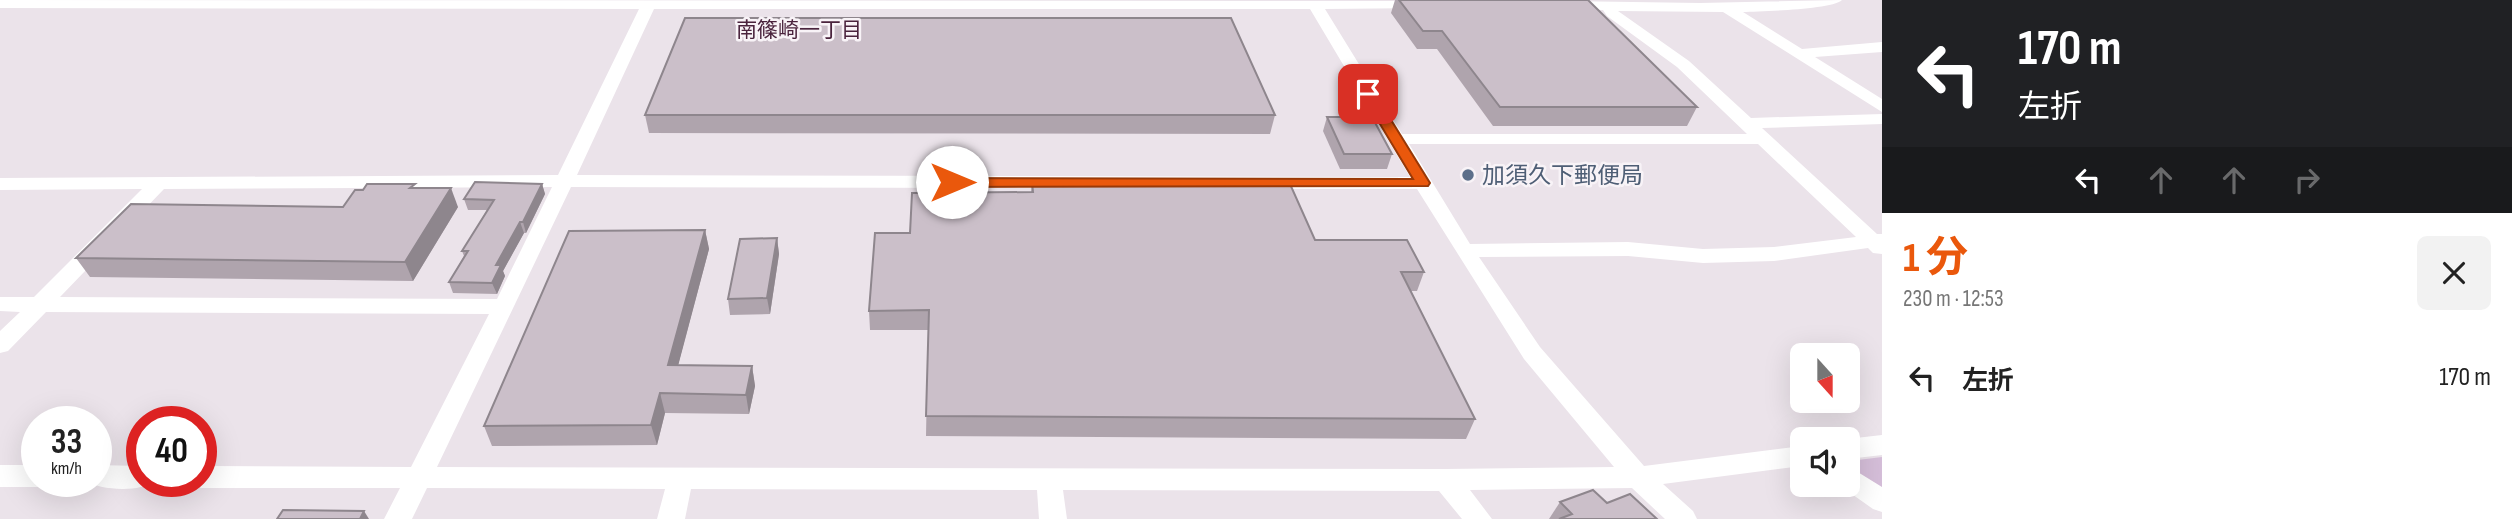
<!DOCTYPE html>
<html lang="ja">
<head>
<meta charset="utf-8">
<style>
	:root { --surface:#fff; --page:#f2f2f2; --text:#222; --muted:#767676; --accent:#ea580c }
	body { margin:0; font-family:"Sofia Sans Condensed","Noto Sans JP",sans-serif; background:var(--page); color:var(--text); height:100vh; display:flex; flex-direction:column; font-size:26px; white-space:nowrap }
	* { box-sizing:border-box; margin:0 }
	p { font-size:23px; color:var(--muted) }
	.icon { flex:none; width:38px; height:38px; fill:none; stroke:currentColor; stroke-width:2; stroke-linecap:round; stroke-linejoin:round }
	.map { position:relative; flex:1; overflow:hidden }
	.panel { display:flex; flex-direction:column; background:var(--surface); width:630px }
	.panel>* { flex:none }
	.guide { background:#202124; color:#fff; overflow:hidden }
	.needle { width:46px; rotate:159deg }
	.controls { position:absolute; left:1790px; top:343px; display:grid; gap:14px }
	.controls a { display:grid; place-items:center; width:70px; height:70px; border-radius:10px; background:var(--surface); box-shadow:0 7px 28px #0002; font-size:35px }
	.speed { position:absolute; left:21px; top:406px; display:flex; gap:14px; font-size:35px; font-weight:700; text-align:center }
	.speed>* { display:grid; place-content:center; width:91px; height:91px; border-radius:50%; background:var(--surface); box-shadow:0 7px 28px #0002; line-height:1 }
	.speed small { font-size:18px; font-weight:400 }
	.speed .limit { border:10px solid #d22; background:#fff; color:#111 }
	.pin { position:absolute; display:grid; place-items:center; width:60px; height:60px; color:#fff; margin:-30px; border-radius:14px; box-shadow:0 4px 10px #0006 }
	.me { position:absolute; width:77px; margin:-38px; rotate:90deg; stroke-linejoin:round; filter:drop-shadow(0 0 5px #0008) }
	.turn { display:flex; align-items:center; gap:24px; height:147px; padding:0 21px; font-size:32px }
	.turn .icon { width:91px; height:91px; stroke-width:2.5 }
	.turn b { display:block; font-size:49px; line-height:60px }
	.lanes { display:flex; align-items:center; height:66px; padding:0 21px; background:#0003; justify-content:center; gap:35px; direction:ltr }
	.lanes .off { opacity:.35 }
	.round { display:grid; place-items:center; flex:none; width:74px; height:74px; border-radius:10px; background:var(--page) }
	.headline { display:flex; align-items:center; justify-content:space-between; height:119px; padding:0 21px }
	h1 { font-size:42px; font-weight:700; line-height:52px; color:var(--accent) }
	ul { padding:0; list-style:none }
	li { display:flex; align-items:center; gap:21px; height:91px; padding:0 21px }
	li div { flex:1 }
	li b { display:block; font-size:26px }
	li em { font-style:normal }
	main { display:flex; flex:1; min-height:0 }
	.map>svg:first-child { display:block }
</style>
</head>
<body>
<main>
<div class="map">
<svg width="1882" height="519" viewBox="0 0 1882 519">
	<rect width="100%" height="100%" fill="#ebe3ea"/>
	<path fill="#d5bed9" d="M1882,457V493L1851,472L1850,461Z"/>
	<g fill="none" stroke-linecap="round" stroke-linejoin="round">
		<g fill="#fff" fill-rule="evenodd">
			<path d="M0,0L1420,1L1425,2L1427,5L1425,8L1325,9L1402,134H1747L1677,67L1607,16L1603,10L1564,9L1557,5L1564,1L1700,3L1842,0C1831,10 1762,11 1743,12L1802,49L1882,42V52L1815,57L1882,99V112L1723,12L1618,11L1689,61L1751,118L1882,114V124L1762,128L1877,234H1882V254L1873,253L1868,248L1774,261L1703,263L1628,256L1479,257L1540,347L1644,466L1802,446V466L1663,484L1693,511L1697,519H1665L1632,488L1470,490L1492,519H1462L1439,491L1063,490L1067,519H1039L1037,490L691,489L685,519H657L665,489L427,488L412,519H384L400,488H201L190,481H201V466L411,467L489,314L46,312L8,351L0,353V331L20,312L0,311V297H34L142,189L0,190V178L558,175L639,9L0,8ZM654,9H1310L1410,177L577,175ZM1409,144H1758L1856,237L1774,247L1703,249L1628,242L1470,244ZM552,187L497,299L60,297L164,189ZM571,187L1417,189L1524,359L1614,467L1446,469L437,467Z"/>
			<path d="M1882,435V455L1848,459L1847,439Z"/>
			<path d="M0,465H37V481H47L37,487H0Z"/>
			<path d="M96,465L142,466V481H153C142,493 98,490 86,481H96Z"/>
			<path d="M1848,466L1882,487V512L1873,509L1839,485H1848Z"/>
		</g>
	</g>
	<g fill="#afa4ad">
		<path d="M1395,0H1588L1697,107L1687,126H1493L1437,49H1417L1391,13Z"/>
		<path d="M645,115H1275L1270,134L649,133Z"/>
		<path d="M1327,117L1392,154L1387,169H1340L1323,131Z"/>
		<path d="M1032,182L1315,240L1424,272L1417,291H1411L1475,419L1466,439L926,436L928,330H870L869,311L910,233L1031,192Z"/>
		<path d="M542,184L545,194L526,233H524L503,271L505,276L497,294L453,293L449,282L464,256L462,251L487,210H468L464,199Z"/>
		<path d="M416,188L458,207L413,281L90,277L76,258L343,207Z"/>
		<path d="M705,230L709,249L678,365L752,366L755,386L749,414L665,413L657,445L492,446L484,426Z"/>
		<path d="M777,238L779,254L770,314L730,315L728,299Z"/>
		<path d="M1560,502L1607,503L1657,519H1549Z"/>
	</g>
	<g fill="#8e868d">
		<path d="M542,184L545,194L526,233L523,222Z"/>
		<path d="M451,188L458,207L413,281L405,262Z"/>
		<path d="M520,222L524,233L503,271L505,276L497,294L492,283L496,265Z"/>
		<path d="M705,230L709,249L673,385L668,365Z"/>
		<path d="M777,238L779,254L770,314L767,298Z"/>
		<path d="M752,366L755,386L749,414L746,395Z"/>
		<path d="M660,393L665,413L657,445L651,425Z"/>
		<path d="M364,511L369,519H360Z"/>
	</g>
	<g fill="#cbbfc9" stroke="#8e868d" stroke-width="2">
		<path d="M1399,0H1588L1697,107H1500L1442,31H1423Z"/>
		<path d="M685,18H1231L1275,115H645Z"/>
		<path d="M1327,117H1372L1392,154H1344Z"/>
		<path d="M475,182L542,184L523,222H520L496,265H501L492,283L449,282L468,251H462L494,200L464,199Z"/>
		<path d="M1032,182L1290,184L1315,240H1407L1424,272H1401L1475,419L926,416L929,310L869,311L875,233H910L912,193L1033,192Z"/>
		<path d="M367,184H415L410,188H451L405,262L76,258L131,204L343,207L355,190H363Z"/>
		<path d="M705,230L668,365L752,366L746,395L660,393L651,425L484,426L569,231Z"/>
		<path d="M777,238L767,298L728,299L740,239Z"/>
		<path d="M1593,490L1607,503L1630,494L1657,519H1559L1572,514L1560,502Z"/>
		<path d="M283,510L364,511L360,519H277Z"/>
	</g>
	<path fill="#ea580c" stroke="#983908" stroke-width="2" d="M1368,90L1375,94L1430,183L1428,186L952,187L945,182L952,178L1413,179L1362,94Z"/>
	<circle fill="#5c6f8a" stroke="#f8f3f7" stroke-width="2.5" cx="1468" cy="175" r="7"/>
	<g text-anchor="middle" stroke-width="5" stroke-linejoin="round" paint-order="stroke">
		<g font-size="21" fill="#4a233d" stroke="#f8f3f7">
			<text x="799" y="37">南篠崎一丁目</text>
		</g>
		<g font-size="23" fill="#4e5e75" stroke="#f8f3f7" text-anchor="start">
			<text x="1482" y="183">加須久下郵便局</text>
		</g>
	</g>
</svg>
<div class="controls">
<a><svg class="needle" viewBox="-14 -14 28 28"><path d="M0-13l5 13h-10z" fill="#e53935"/><path d="M0 13l5-13h-10z" fill="#767676"/></svg></a>
<a><svg class="icon" aria-label="sound" viewBox="0 0 24 24"><path d="M4 9h4l5-4v14l-5-4H4zM17 9q2 3 0 6"/></svg></a>
</div>
<div class="speed"><div>33<small>km/h</small></div><div class="limit">40</div></div>
<div class="pin" style="left:1368px;top:94px;background:#d93025"><svg class="icon" aria-label="arrive" viewBox="0 0 24 24"><path d="M6 21V4h12l-3 4 3 4H6"/></svg></div>
<svg class="me" style="left:952px;top:182px" viewBox="-20 -20 40 40"><circle r="19" fill="#fff"/><path d="M0-13L10 11 0 6-10 11z" fill="#ea580c"/></svg>
</div>
<section class="panel">
<div class="guide">
<div class="turn"><svg class="icon" aria-label="left" viewBox="0 0 24 24"><path d="M17 20v-9H6M10 6l-5 5 5 5"/></svg><div><b>170 m</b>左折</div></div>
<div class="lanes"><svg class="icon" aria-label="left" viewBox="0 0 24 24"><path d="M17 20v-9H6M10 6l-5 5 5 5"/></svg><svg class="icon off" aria-label="ahead" viewBox="0 0 24 24"><path d="M12 20V5M6 11l6-6 6 6"/></svg><svg class="icon off" aria-label="ahead" viewBox="0 0 24 24"><path d="M12 20V5M6 11l6-6 6 6"/></svg><svg class="icon off" aria-label="right" viewBox="0 0 24 24"><path d="M7 20v-9h11M14 6l5 5-5 5"/></svg></div>
</div>
<div class="headline"><div><h1>1 分</h1><p>230 m · 12:53</p></div><a class="round"><svg class="icon" aria-label="close" viewBox="0 0 24 24"><path d="M6 6l12 12M18 6L6 18"/></svg></a></div>
<ul>
<li><svg class="icon" aria-label="left" viewBox="0 0 24 24"><path d="M17 20v-9H6M10 6l-5 5 5 5"/></svg><div><b>左折</b></div><em>170 m</em></li>
</ul>
</section>
</main>
</body>
</html>
